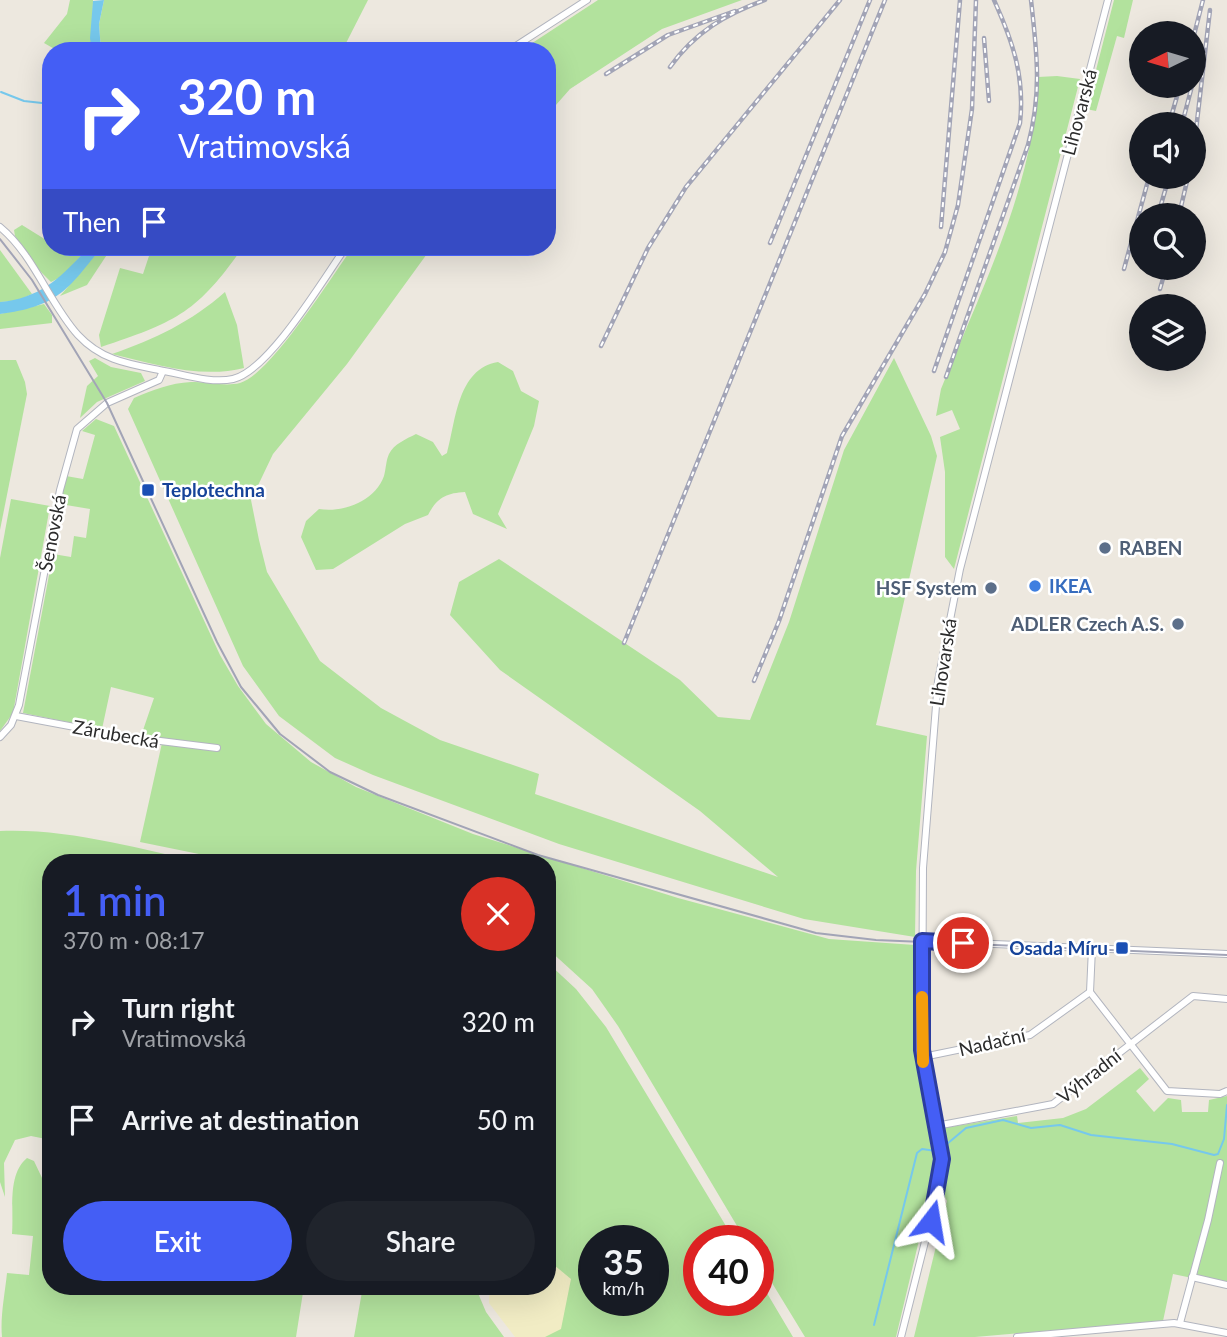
<!DOCTYPE html>
<html lang="en">
<head>
<meta charset="utf-8">
<style>
	:root { --surface:#171b24; --page:#20242c; --text:#f1f3f6; --muted:#9ea1a6; --accent:#445ef5 }
	body { margin:0; font-family:Lato,sans-serif; background:var(--page); color:var(--text); height:100vh; display:flex; flex-direction:column; font-size:26px; white-space:nowrap }
	* { box-sizing:border-box; margin:0 }
	p { font-size:23px; color:var(--muted) }
	.icon { flex:none; width:38px; height:38px; fill:none; stroke:currentColor; stroke-width:2; stroke-linecap:round; stroke-linejoin:round }
	.map { position:relative; flex:1; overflow:hidden }
	.details { position:absolute; left:42px; top:854px; width:514px; height:441px; display:flex; flex-direction:column; background:var(--surface); border-radius:28px; box-shadow:0 7px 28px #0002 }
	.details>* { flex:none }
	.guide { position:absolute; left:42px; top:42px; width:514px; height:214px; border-radius:28px; box-shadow:0 7px 28px #0002; background:#445ef5; color:#fff; overflow:hidden }
	.needle { width:46px; rotate:265deg }
	.controls { position:absolute; left:1129px; top:21px; display:grid; gap:14px }
	.controls a { display:grid; place-items:center; width:77px; height:77px; border-radius:50%; background:var(--surface); box-shadow:0 7px 28px #0002; font-size:35px }
	.speed { position:absolute; left:578px; top:1225px; display:flex; gap:14px; font-size:35px; font-weight:700; text-align:center }
	.speed>* { display:grid; place-content:center; width:91px; height:91px; border-radius:50%; background:var(--surface); box-shadow:0 7px 28px #0002; line-height:1 }
	.speed small { font-size:18px; font-weight:400 }
	.speed .limit { border:10px solid #d22; background:#fff; color:#111 }
	.pin { position:absolute; display:grid; place-items:center; width:60px; height:60px; color:#fff; margin:-30px; border:4px solid #fff; border-radius:50%; box-shadow:0 2px 7px #0007 }
	.me { position:absolute; width:77px; margin:-38px; rotate:14deg; stroke-linejoin:round; filter:drop-shadow(0 0 5px #0008) }
	.turn { display:flex; align-items:center; gap:24px; height:147px; padding:0 21px; font-size:32px }
	.turn .icon { width:91px; height:91px; stroke-width:2.5 }
	.turn b { display:block; font-size:49px; line-height:60px }
	.then { display:flex; align-items:center; height:66px; padding:0 21px; background:#0003; gap:14px; font-size:26px }
	.round { display:grid; place-items:center; flex:none; width:74px; height:74px; border-radius:37px; background:var(--page) }
	.overview { display:flex; align-items:center; justify-content:space-between; height:119px; padding:0 21px }
	h1 { font-size:42px; font-weight:600; line-height:52px; color:var(--accent) }
	.button { display:flex; gap:14px; margin-top:auto; padding:14px 21px }
	.button a { flex:1; height:80px; border-radius:42px; background:var(--accent); color:#fff; font-size:28px; font-weight:600; line-height:80px; text-align:center }
	.button a+a { background:var(--page); color:var(--text) }
	ul { padding:0; list-style:none }
	li { display:flex; align-items:center; gap:21px; height:98px; padding:0 21px }
	li div { flex:1 }
	li b { display:block; font-size:26px }
	li em { font-style:normal }
	.map>svg:first-child { display:block }
</style>
</head>
<body>
<div class="map">
<svg width="1227" height="1337" viewBox="0 0 1227 1337">
	<rect width="100%" height="100%" fill="#ede8df"/>
	<g fill="#b2e29d" fill-rule="evenodd">
		<path d="M70,0H93L92,51H58L44,43L67,14Z"/>
		<path d="M104,0H368L342,51H101L99,24Z"/>
		<path d="M598,0H742L662,29L570,89L548,114V51H520Z"/>
		<path d="M1114,0H1133L1124,38L1117,36L1096,111L1086,109Z"/>
		<path d="M1057,76L1080,79L954,569L945,557V472L940,437L960,429L952,410L936,416L941,389C981,290 1035,184 1038,77Z"/>
		<path d="M22,225L51,243V247H89L63,276L51,282L39,270L15,236L14,230Z"/>
		<path d="M102,247H112L87,285L60,296Z"/>
		<path d="M152,247H243C197,313 176,322 101,347L99,335L120,268L143,274Z"/>
		<path d="M353,247H432L347,364L273,454L251,500L259,540L267,572L320,661L381,708L440,740L539,774L535,794L778,877L700,811L500,670L450,615L459,582L499,559L680,680L718,717L750,720L789,622L844,450L894,358L931,436L937,456L876,725L927,736L916,871L915,937L804,919L559,844L373,775L335,758L279,716L243,666L128,409L134,398C153,390 170,383 191,382C207,381 223,387 240,383C270,375 332,276 353,247Z"/>
		<path d="M0,250L32,294L17,301L0,302Z"/>
		<path d="M225,292L237,325L244,368C201,379 154,364 112,354C155,339 191,322 225,292Z"/>
		<path d="M44,304L52,315V323L0,329V314Z"/>
		<path d="M95,358L111,367L141,373L145,381L97,402L80,418L87,386L98,376L89,361Z"/>
		<path d="M0,360H16L25,382L27,394L0,530Z"/>
		<path d="M498,362L513,371L521,391L539,401L534,426L498,514L507,529L473,514L465,492C446,493 437,498 428,515L405,524L333,569L316,570L301,537L306,521L319,509C344,513 375,501 384,476C386,469 386,460 389,454C394,444 406,439 416,434L433,442L442,456L447,453C456,421 457,369 498,362Z"/>
		<path d="M96,419L114,426L220,655L238,686L266,724L311,762L356,787L473,834L678,898L829,939L915,945L913,1037L919,1081L936,1146L934,1177L896,1337H805L758,1260V1241H746L618,1026L592,989L548,949V863H243L140,842L162,743L140,739L154,698L111,687L102,729L23,713L53,554L71,557L74,536L86,538L90,509L60,504L66,476L83,479L95,435L82,431Z"/>
		<path d="M11,499L50,506L13,713L0,731V558Z"/>
		<path d="M0,831C68,828 139,849 206,863H51V1140L31,1136L15,1140L4,1163L5,1197L0,1182Z"/>
		<path d="M548,963L576,989L606,1027L735,1241H698V1300H758V1278L793,1337H545L551,1265L548,1260ZM593,1241H653V1300H593Z"/>
		<path d="M1140,1068L1149,1079L1136,1091L1154,1112L1168,1098L1181,1100L1182,1112H1208L1209,1100L1227,1096V1281L1216,1283L1173,1274L1163,1321L975,1337H914L947,1201L942,1191L946,1156L943,1128L1017,1116L1018,1123L1063,1118L1086,1109Z"/>
		<path d="M27,1158L34,1161L51,1197V1286H304L296,1337H2C0,1317 5,1293 7,1273L29,1275L33,1236L12,1234C14,1209 7,1175 27,1158Z"/>
		<path d="M363,1286H475L486,1312L504,1337H354Z"/>
	</g>
	<path fill="#f1ecc4" d="M548,1260L571,1279L561,1329L545,1337H515L489,1303V1286H548Z"/>
	<g fill="#76c8ec">
		<path d="M104,0L99,24L101,51H92L90,38L93,1Z"/>
		<path d="M89,247H102C67,290 59,306 0,314V302C42,298 62,276 89,247Z"/>
	</g>
	<g fill="none" stroke-linecap="round" stroke-linejoin="round">
		<g stroke="#76c8ec" stroke-width="2">
			<path d="M1,92L24,101L51,104"/>
			<path d="M941,1149L966,1128L1003,1120L1031,1128L1060,1125L1091,1135L1172,1144L1214,1155L1218,1154L1224,1139L1227,1105"/>
			<path d="M874,1325L917,1153L922,1149L936,1151"/>
		</g>
		<defs>
			<g id="minor">
				<path d="M508,51L587,0"/>
				<path d="M0,227C34,255 49,303 78,335C101,360 128,364 159,370C182,374 211,384 233,379C269,371 324,278 346,247"/>
				<path d="M16,716L128,737L217,748"/>
				<path d="M0,737L11,725L19,705L60,490L77,429L107,403L159,380L163,371"/>
				<path d="M922,941L1227,954"/>
				<path d="M1092,948L1090,992L1167,1091L1220,1094L1227,1091"/>
				<path d="M923,1057L1030,1035L1090,992"/>
				<path d="M936,1126L1053,1104L1193,996L1227,999"/>
				<path d="M1192,1277L1227,1285"/>
				<path d="M1180,1323L1208,1220L1220,1163"/>
				<path d="M901,1337L935,1202L942,1164L922,1050L923,868L938,681L960,569L1108,0"/>
				<path d="M1017,1337L1174,1323L1227,1333"/>
			</g>
		</defs>
		<use href="#minor" stroke="#b2b5bf" stroke-width="8"/>
		<use href="#minor" stroke="#fff" stroke-width="6"/>
		<path stroke="#a2a4b6" stroke-width="2" d="M0,239L32,280L107,403L217,642L241,687L280,734L330,772L378,795L538,855L816,933L876,940L1227,955"/>
		<defs>
			<g id="rail">
				<path d="M1194,35L1203,0"/>
				<path d="M984,38L989,101"/>
				<path d="M670,67C695,32 726,14 765,0"/>
				<path d="M606,74L668,35L735,11"/>
				<path d="M1169,124L1180,86"/>
				<path d="M1182,124L1192,86"/>
				<path d="M1194,147L1210,10"/>
				<path d="M1158,215L1169,177"/>
				<path d="M1179,215L1188,177"/>
				<path d="M941,227L960,0"/>
				<path d="M770,243L870,0"/>
				<path d="M1124,269L1149,177"/>
				<path d="M1160,289L1166,268"/>
				<path d="M601,346L648,248L686,187L840,0"/>
				<path d="M934,371L1020,123C1025,77 1013,42 994,0"/>
				<path d="M946,377L1028,145C1042,92 1037,54 1031,0"/>
				<path d="M624,643L885,0"/>
				<path d="M754,681L779,621L842,436L925,294L945,252L958,205L972,109L976,0"/>
			</g>
		</defs>
		<use href="#rail" stroke="#a2a4b6" stroke-width="4.5"/>
		<use href="#rail" stroke="#fff" stroke-width="2" stroke-dasharray="5" stroke-linecap="butt"/>
	</g>
	<g fill="none" stroke-linecap="round" stroke-linejoin="round">
		<defs>
			<path id="route" d="M931,1221L942,1159L922,1050V941L963,943"/>
		</defs>
		<use href="#route" stroke="#2c3d9f" stroke-width="18"/>
		<use href="#route" stroke="#445ef5" stroke-width="12"/>
		<path stroke="#f59e0b" stroke-width="12" d="M922,997L923,1062"/>
	</g>
	<g fill="#1a4fb4" stroke="#fff" stroke-width="2.5">
		<rect x="141" y="483" width="14" height="14" rx="3.5"/>
		<rect x="1115" y="941" width="14" height="14" rx="3.5"/>
	</g>
	<g fill="#5c6f8a" stroke="#fff" stroke-width="2.5">
		<circle cx="1105" cy="548" r="7"/>
		<circle cx="991" cy="588" r="7"/>
		<circle cx="1178" cy="624" r="7"/>
	</g>
	<circle fill="#3f7fe0" stroke="#fff" stroke-width="2.5" cx="1035" cy="586" r="7"/>
	<g text-anchor="middle" stroke-width="5" stroke-linejoin="round" paint-order="stroke">
		<g font-size="19" fill="#2c2c2c" stroke="#fff">
			<text transform="translate(1079 112) rotate(-75)" y="7">Lihovarská</text>
			<text transform="translate(52 533) rotate(-79)" y="7">Šenovská</text>
			<text transform="translate(943 662) rotate(-81)" y="7">Lihovarská</text>
			<text transform="translate(116 734) rotate(10)" y="7">Zárubecká</text>
			<text transform="translate(992 1042) rotate(-13)" y="7">Nadační</text>
			<text transform="translate(1089 1076) rotate(-38)" y="7">Výhradní</text>
		</g>
		<g font-size="19" font-weight="bold" fill="#164399" stroke="#fff" text-anchor="start">
			<text x="162" y="497">Teplotechna</text>
			<text x="1108" y="955" text-anchor="end">Osada Míru</text>
		</g>
		<g font-size="19" font-weight="bold" fill="#4e5e75" stroke="#fff" text-anchor="end">
			<text x="1119" y="555" text-anchor="start">RABEN</text>
			<text x="977" y="595">HSF System</text>
			<text x="1164" y="631">ADLER Czech A.S.</text>
		</g>
		<g font-size="19" font-weight="bold" fill="#366cbe" stroke="#fff" text-anchor="start">
			<text x="1049" y="593">IKEA</text>
		</g>
	</g>
</svg>
<div class="controls">
<a><svg class="needle" viewBox="-14 -14 28 28"><path d="M0-13l5 13h-10z" fill="#e53935"/><path d="M0 13l5-13h-10z" fill="#9ea1a6"/></svg></a>
<a><svg class="icon" aria-label="sound" viewBox="0 0 24 24"><path d="M4 9h4l5-4v14l-5-4H4zM17 9q2 3 0 6"/></svg></a>
<a><svg class="icon" aria-label="search" viewBox="0 0 24 24"><circle cx="10" cy="10" r="6"/><path d="M15 15l6 6"/></svg></a>
<a><svg class="icon" aria-label="layers" viewBox="0 0 24 24"><path d="M12 4l9 5-9 5-9-5zM3 14l9 5 9-5"/></svg></a>
</div>
<div class="speed"><div>35<small>km/h</small></div><div class="limit">40</div></div>
<div class="pin" style="left:963px;top:943px;background:#d93025"><svg class="icon" aria-label="arrive" viewBox="0 0 24 24"><path d="M6 21V4h12l-3 4 3 4H6"/></svg></div>
<svg class="me" style="left:931px;top:1221px" viewBox="-20 -20 40 40"><path d="M0-17L14 15 0 8-14 15z" fill="#445ef5" stroke="#fff" stroke-width="4"/></svg>
<div class="guide">
<div class="turn"><svg class="icon" aria-label="right" viewBox="0 0 24 24"><path d="M7 20v-9h11M14 6l5 5-5 5"/></svg><div><b>320 m</b>Vratimovská</div></div>
<div class="then">Then<svg class="icon" aria-label="arrive" viewBox="0 0 24 24"><path d="M6 21V4h12l-3 4 3 4H6"/></svg></div>
</div>
<section class="details">
<div class="overview"><div><h1>1 min</h1><p>370 m · 08:17</p></div><a class="round" style="background:#d93025;color:#fff"><svg class="icon" aria-label="close" viewBox="0 0 24 24"><path d="M6 6l12 12M18 6L6 18"/></svg></a></div>
<ul>
<li><svg class="icon" aria-label="right" viewBox="0 0 24 24"><path d="M7 20v-9h11M14 6l5 5-5 5"/></svg><div><b>Turn right</b><p>Vratimovská</p></div><em>320 m</em></li>
<li><svg class="icon" aria-label="arrive" viewBox="0 0 24 24"><path d="M6 21V4h12l-3 4 3 4H6"/></svg><div><b>Arrive at destination</b></div><em>50 m</em></li>
</ul>
<div class="button"><a>Exit</a><a>Share</a></div>
</section>
</div>
</body>
</html>
